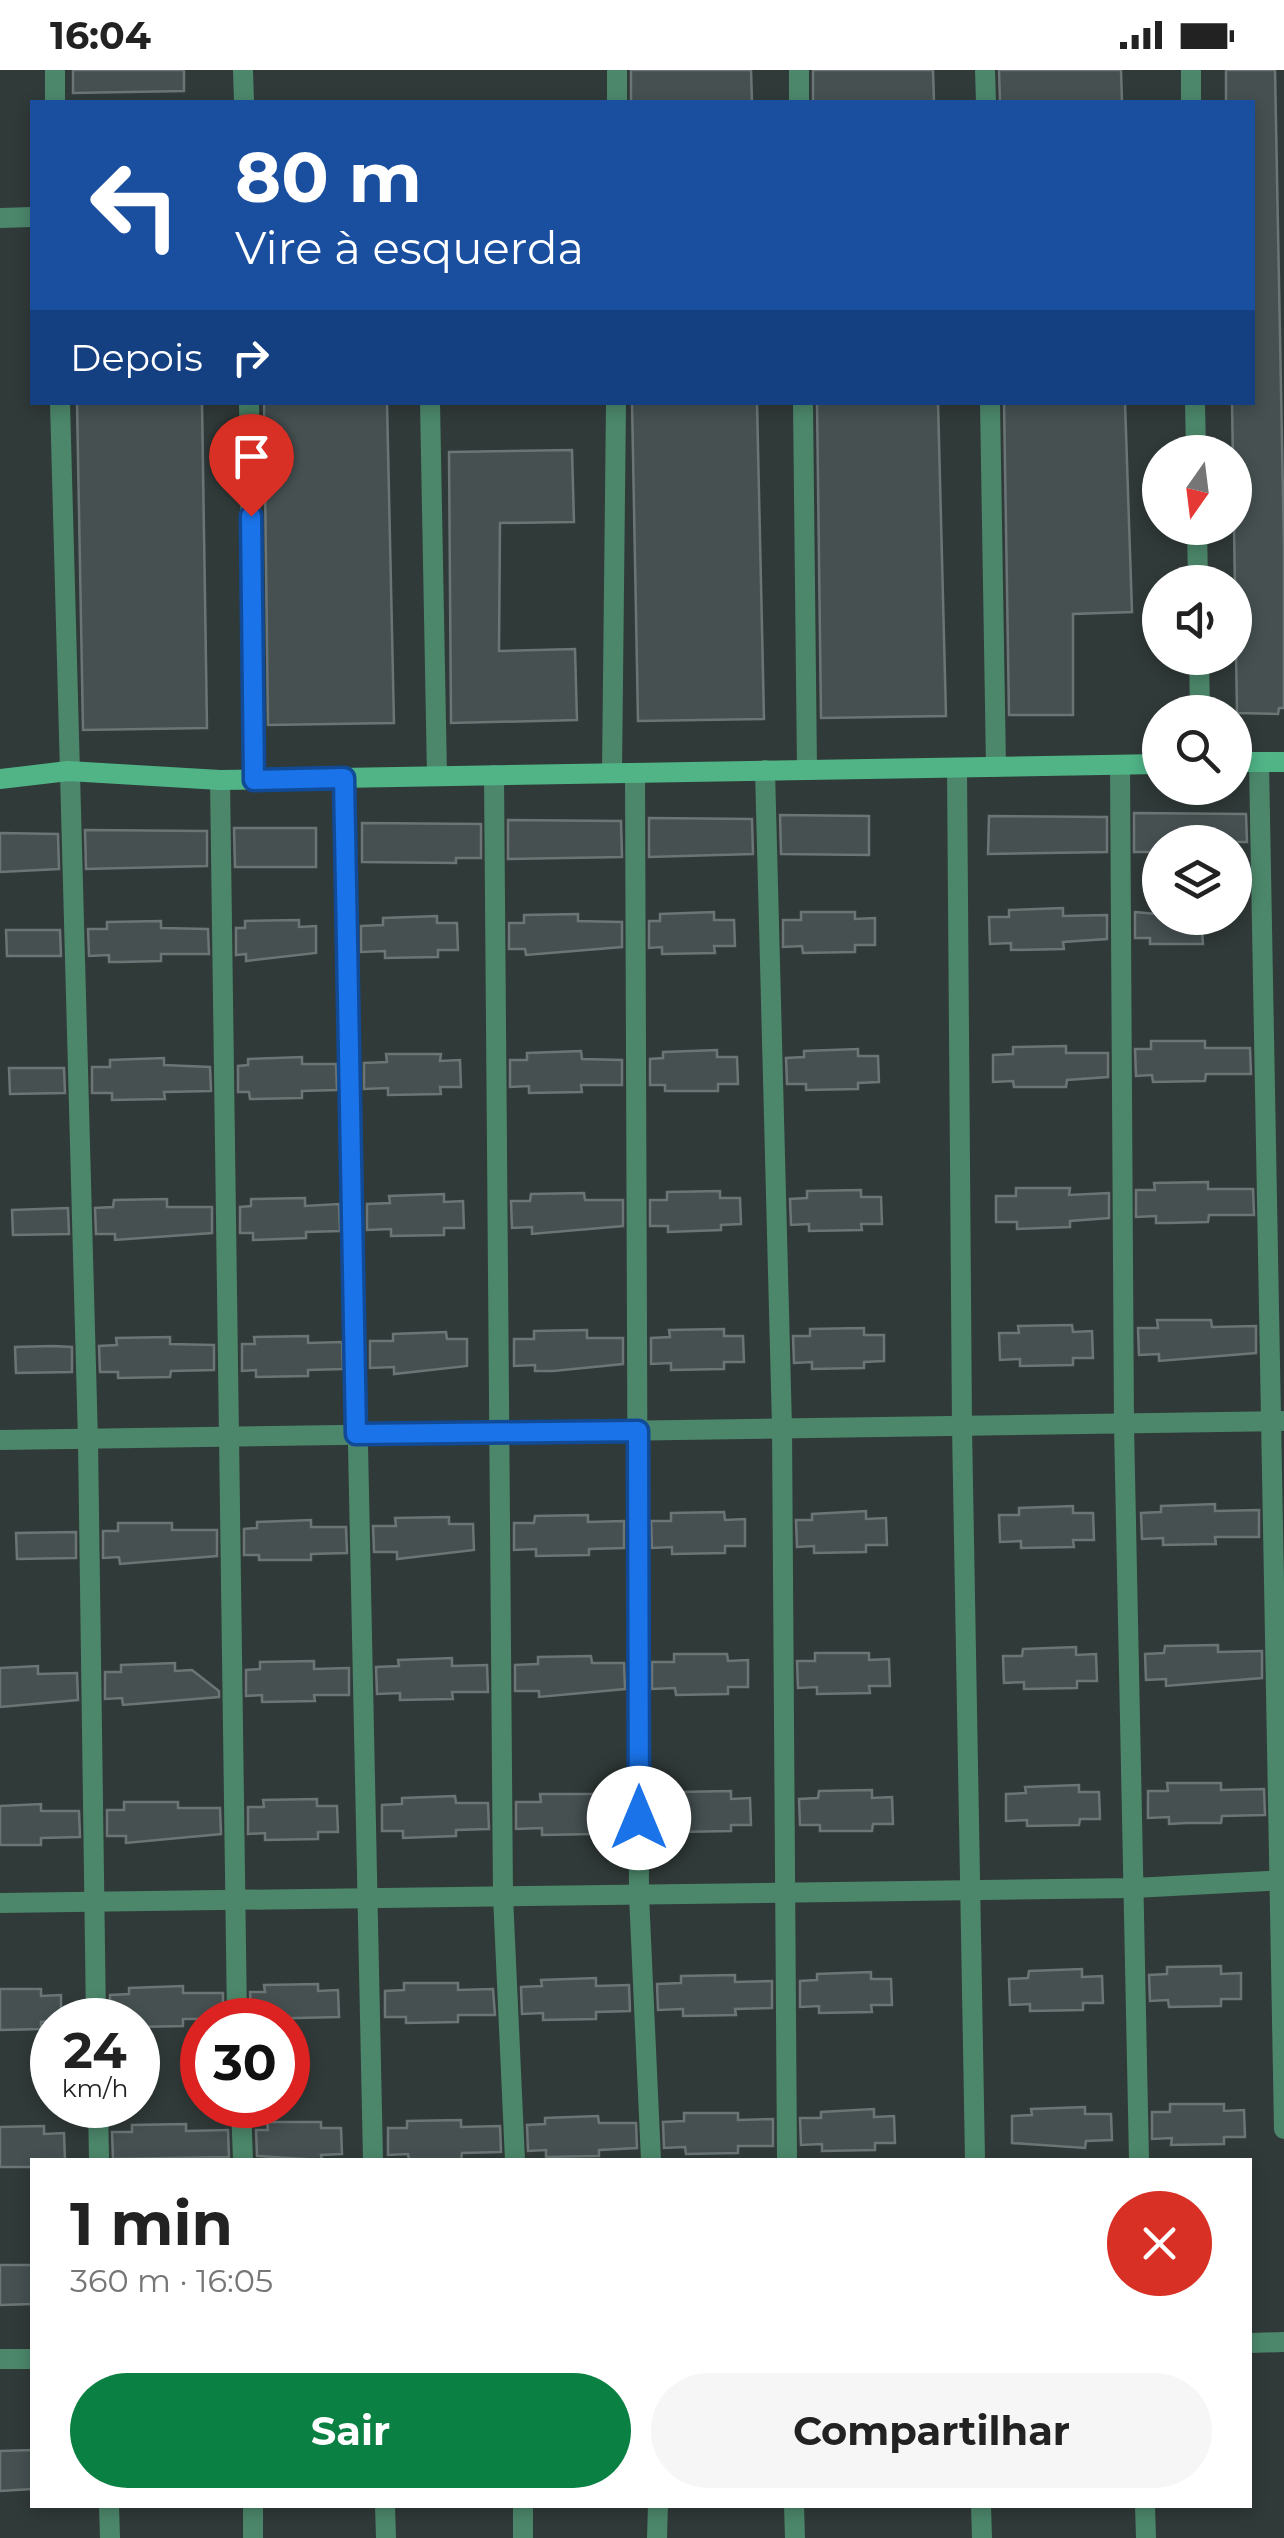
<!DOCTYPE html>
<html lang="pt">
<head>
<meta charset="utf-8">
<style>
	:root { --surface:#fff; --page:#f6f6f6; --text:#222; --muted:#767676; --accent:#0b8043 }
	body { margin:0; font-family:Montserrat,sans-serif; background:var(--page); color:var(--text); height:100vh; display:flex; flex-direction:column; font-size:38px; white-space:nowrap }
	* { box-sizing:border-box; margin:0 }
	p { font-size:32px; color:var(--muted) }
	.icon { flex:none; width:55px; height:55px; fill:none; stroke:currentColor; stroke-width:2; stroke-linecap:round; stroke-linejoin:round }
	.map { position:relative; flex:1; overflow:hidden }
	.details { position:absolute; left:30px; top:2088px; width:1222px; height:350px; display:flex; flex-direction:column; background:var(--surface); border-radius:0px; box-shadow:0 5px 15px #0003 }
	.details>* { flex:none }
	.guide { position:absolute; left:30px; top:30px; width:1225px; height:305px; border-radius:0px; box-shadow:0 5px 15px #0003; background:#1a4fa0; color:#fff; overflow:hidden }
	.needle { width:65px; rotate:194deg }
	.controls { position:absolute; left:1142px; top:365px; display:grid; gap:20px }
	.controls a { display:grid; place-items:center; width:110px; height:110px; border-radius:50%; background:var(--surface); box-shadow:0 5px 15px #0003; font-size:50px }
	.speed { position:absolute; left:30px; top:1928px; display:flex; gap:20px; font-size:50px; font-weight:700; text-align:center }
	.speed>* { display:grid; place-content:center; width:130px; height:130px; border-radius:50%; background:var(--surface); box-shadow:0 5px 15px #0003; line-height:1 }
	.speed small { font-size:25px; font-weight:400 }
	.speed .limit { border:15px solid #d22; background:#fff; color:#111 }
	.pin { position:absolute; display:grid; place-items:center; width:85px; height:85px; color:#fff; margin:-102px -42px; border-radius:50% 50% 50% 0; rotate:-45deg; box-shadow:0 0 10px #0007 }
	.pin .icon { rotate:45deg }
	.me { position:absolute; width:110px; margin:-55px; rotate:0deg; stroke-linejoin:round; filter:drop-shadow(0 0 8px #0008) }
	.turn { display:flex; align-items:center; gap:35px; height:210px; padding:0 40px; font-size:45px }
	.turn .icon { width:130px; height:130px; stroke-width:2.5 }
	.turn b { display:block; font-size:70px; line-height:85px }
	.then { display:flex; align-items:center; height:95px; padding:0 40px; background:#0003; gap:20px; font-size:38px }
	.round { display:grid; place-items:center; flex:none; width:105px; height:105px; border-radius:52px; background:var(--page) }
	.headline { display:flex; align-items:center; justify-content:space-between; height:170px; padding:0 40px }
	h1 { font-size:60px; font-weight:700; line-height:75px }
	.button { display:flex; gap:20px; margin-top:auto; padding:20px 40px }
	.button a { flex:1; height:115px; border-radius:60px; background:var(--accent); color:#fff; font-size:40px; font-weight:700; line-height:115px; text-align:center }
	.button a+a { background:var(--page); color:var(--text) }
	.status { display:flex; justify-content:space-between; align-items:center; height:70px; padding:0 50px; background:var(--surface); direction:ltr }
	.status svg { height:28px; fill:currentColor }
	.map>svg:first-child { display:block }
</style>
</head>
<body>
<div class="status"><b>16:04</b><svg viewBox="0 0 49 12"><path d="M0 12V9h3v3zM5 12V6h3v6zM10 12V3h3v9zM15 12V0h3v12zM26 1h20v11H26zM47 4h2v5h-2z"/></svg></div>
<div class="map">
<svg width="1284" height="2468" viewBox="0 0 1284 2468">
	<rect width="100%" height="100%" fill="#303a38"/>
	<g fill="#465051" stroke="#6b7576" stroke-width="2.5">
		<path d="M73,0H184V21L73,23Z"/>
		<path d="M631,0H751L752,32H631Z"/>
		<path d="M813,0H933L934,32H813Z"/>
		<path d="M999,0H1121L1122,32H1000Z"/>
		<path d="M1226,0H1275L1284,479V638H1279L1278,644L1237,643L1232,332H1252V32H1226Z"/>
		<path d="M77,332H202L207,658L83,660Z"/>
		<path d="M264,332H387L394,653L268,655Z"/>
		<path d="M632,332H757L764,649L638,651Z"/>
		<path d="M817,332H938L946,646L821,648Z"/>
		<path d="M1004,332H1125L1132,542L1073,544V645H1009Z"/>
		<path d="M572,380L574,452L500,453L499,581L575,579L577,650L451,653L449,382Z"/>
		<path d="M1134,743L1246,744L1247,772H1160V782H1134Z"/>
		<path d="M780,745L869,746V785L781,784Z"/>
		<path d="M989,746L1107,747V782L988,784Z"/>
		<path d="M649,748L752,749L753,784L649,787Z"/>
		<path d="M508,750L621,751L622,787L508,789Z"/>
		<path d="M362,753L481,754V788H456V793L362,792Z"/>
		<path d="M234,758H316V797H235Z"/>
		<path d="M85,760L207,761V796L86,799Z"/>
		<path d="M0,763L58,764L59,799L0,802Z"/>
		<path d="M1063,838V846L1107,845V869L1063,872L1064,879L1011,880V873L990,874L989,847H1009V840Z"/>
		<path d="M714,842V850H734L735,876H714L715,883L662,884V877L649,878V851H660V844Z"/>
		<path d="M801,842H855V849L875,848V875H855V882L803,883L802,876L783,877V850H801Z"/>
		<path d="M1135,842L1201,848L1203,874H1150V868H1135Z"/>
		<path d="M578,844V851L622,852V877L526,885L525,879H509V853H524V845Z"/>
		<path d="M437,846V853H457L458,880H438V887L385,888V881L361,882V856L383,855V848Z"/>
		<path d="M299,850V857L316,856V883L246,891V884L236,885V858H245V851Z"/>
		<path d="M161,851V858L208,859L209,884H161V891L121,892H109V885L89,886L88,859H107V852Z"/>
		<path d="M6,860H60L61,886H7Z"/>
		<path d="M1151,971H1205V978H1250L1251,1004H1206L1205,1011L1153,1012L1152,1005L1136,1006L1135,979H1151Z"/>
		<path d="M1066,976V983H1108V1007L1067,1010L1066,1017H1014L1013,1011L993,1012V985L1013,984V977Z"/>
		<path d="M858,979V986H878L879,1012L858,1013V1019L806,1020V1014H787L786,988L804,987V981Z"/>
		<path d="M717,980V987H737L738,1014H718V1021H665V1015H650V989L663,988V982Z"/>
		<path d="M581,981L582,989L622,990V1015H581L582,1022L529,1023V1016L510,1017V990H527V983Z"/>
		<path d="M386,984H441L440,991L460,990L461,1017H440L441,1024L388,1025V1018L364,1019V993L387,992Z"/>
		<path d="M302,987V994H336L337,1020L302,1021V1028L250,1029L249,1022H238V996L248,995V989Z"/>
		<path d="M164,988V995L210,997L211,1021L164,1022L165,1029L112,1030V1023H92V997H110V990Z"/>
		<path d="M9,998H64L65,1023L10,1024Z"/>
		<path d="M1208,1112V1119H1253L1254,1145H1209L1208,1152L1168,1153H1156V1146L1136,1147V1120H1155L1154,1113Z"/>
		<path d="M1016,1118H1070L1069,1125L1109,1123V1148L1070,1151V1157L1017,1159V1152H996V1126H1016Z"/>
		<path d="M861,1120V1127H881L882,1154H861L862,1160L809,1161V1154L791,1155L790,1129L807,1128V1121Z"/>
		<path d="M720,1121V1128H740L741,1154L721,1155V1160L668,1162V1156H650V1130H667V1122Z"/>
		<path d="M584,1123L585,1130H623V1156L532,1164V1157L512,1158L511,1131H530L531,1124Z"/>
		<path d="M444,1124V1132L463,1131L464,1158H444V1165L391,1166V1159L367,1160V1134L390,1133L389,1126Z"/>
		<path d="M305,1128V1136L339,1134L340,1161L306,1162V1168L253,1170V1163H240V1137L251,1136V1129Z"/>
		<path d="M167,1129V1137H212V1163L115,1170V1164H96L95,1138L113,1137L114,1130Z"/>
		<path d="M68,1138L69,1164L13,1165L12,1140Z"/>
		<path d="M1157,1250H1211L1212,1257L1256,1256V1283L1159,1291V1284L1139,1285L1138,1258H1158Z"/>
		<path d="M1072,1255L1073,1262L1092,1261L1093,1288H1073V1295L1020,1296V1289L1000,1290L999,1263H1019L1018,1256Z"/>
		<path d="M864,1258V1265H884V1291L864,1292V1298L812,1299V1292L794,1293L793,1266H810V1259Z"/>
		<path d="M724,1259V1266H743L744,1292H724V1299L671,1300V1293L651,1294V1268L670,1267L669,1260Z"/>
		<path d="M587,1260V1268H623V1294L553,1301H535V1295L514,1296V1269H534V1261Z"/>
		<path d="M446,1262L447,1269H467V1296L394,1304V1297L370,1298V1271H393V1264Z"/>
		<path d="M308,1266V1273L342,1272L343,1299L308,1300V1306L256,1307V1300L242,1301V1274H255L254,1267Z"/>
		<path d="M170,1267V1274L214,1275V1300L171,1301L170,1307L118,1308V1302H100L99,1276L117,1275L116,1268Z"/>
		<path d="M53,1276L72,1277V1302L16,1303L15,1277Z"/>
		<path d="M1215,1434V1441L1259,1440V1467H1215L1216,1474L1163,1475V1468L1142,1469L1141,1443L1161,1442V1436Z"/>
		<path d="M1073,1436V1443H1093L1094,1470H1073L1074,1477L1021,1478V1471L1000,1472L999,1445H1019V1438Z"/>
		<path d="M866,1441V1449L886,1448L887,1475H866V1482L814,1483V1476L797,1477L796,1450H812V1444Z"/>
		<path d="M724,1442L725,1450L745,1449V1476H725V1483L672,1484V1477L652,1478L651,1451H671V1443Z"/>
		<path d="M588,1445V1452L624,1451V1478L589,1479V1485L536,1486V1479L514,1480V1453H534L535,1446Z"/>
		<path d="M449,1447V1454H473L474,1480L397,1489V1482H374L373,1456H396L395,1448Z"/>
		<path d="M311,1450V1457H346L347,1483L311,1484V1490H259V1485H244V1459L257,1458V1452Z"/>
		<path d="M118,1453H172V1460H217V1486L120,1494L119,1487L103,1488V1461H118Z"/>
		<path d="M76,1462V1488L17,1489L16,1463Z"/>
		<path d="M1218,1575V1582L1262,1581V1608L1166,1616V1609L1146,1610L1145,1584L1164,1583L1165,1576Z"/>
		<path d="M1076,1577V1585L1096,1584L1097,1611H1077V1618L1024,1619V1612L1004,1613L1003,1586H1022L1023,1579Z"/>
		<path d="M815,1583H869V1590L889,1589L890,1616H869L870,1623L817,1624V1617L798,1618L797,1591H815Z"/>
		<path d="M674,1584H727L728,1591L748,1590V1617H728V1624L676,1625L675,1618L652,1619V1592H674Z"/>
		<path d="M591,1586L592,1593H624L625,1619L539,1627V1621H515V1595L538,1594V1587Z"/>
		<path d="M452,1588V1596L487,1595L488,1622H452L453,1629L400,1630V1623L377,1624L376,1597L399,1596L398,1590Z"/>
		<path d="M314,1591V1599L349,1598V1625H314L315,1631L262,1632V1625L246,1626V1600L260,1599V1592Z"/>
		<path d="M175,1593V1601L192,1600L219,1621V1627L123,1635L122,1628L105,1629V1602H121V1595Z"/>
		<path d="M38,1596V1604L77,1603L78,1630L0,1637V1598Z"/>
		<path d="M1167,1713H1221V1720L1264,1719L1265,1745L1222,1746L1221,1753H1187L1169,1754V1747L1148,1748V1721H1168Z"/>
		<path d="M1079,1715V1722H1099L1100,1749H1080L1079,1755L1027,1756V1750L1006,1751V1724L1026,1723L1025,1717Z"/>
		<path d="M872,1720V1728L892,1727L893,1754H873L872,1761H820V1755H800L799,1729L818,1728L819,1721Z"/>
		<path d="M731,1721V1729L750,1728L751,1755H731V1761L678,1762V1756H652V1730L677,1729V1722Z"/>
		<path d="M540,1724H595L594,1730L625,1731V1757H595V1764L542,1765V1758L516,1759V1732H541Z"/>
		<path d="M455,1726L456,1733H488L489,1759L456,1760V1766L403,1768V1761H382V1735L402,1734V1728Z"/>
		<path d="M317,1729V1736H337L338,1762H318V1769L265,1770V1763L248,1764V1737H264L263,1730Z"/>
		<path d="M124,1732H178V1738H220L221,1764L126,1773V1766H107V1740H124Z"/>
		<path d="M41,1734V1741H79L80,1767L41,1768V1775H0V1736Z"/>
		<path d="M1221,1896V1904L1241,1903V1929H1221V1936L1169,1937L1168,1930L1150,1931L1149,1905L1167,1904V1897Z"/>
		<path d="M1082,1899V1907L1102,1906L1103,1933H1083V1940L1030,1941V1934L1010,1935L1009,1909L1028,1908L1029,1901Z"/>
		<path d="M871,1902V1909H891L892,1935H871L872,1942L819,1943V1936L800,1937V1911L817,1910V1904Z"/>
		<path d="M735,1905V1912L772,1911V1938L735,1939L736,1945L683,1946V1939L658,1940L657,1914L681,1913V1906Z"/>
		<path d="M596,1908V1916L629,1915L630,1941L596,1942V1949L543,1950V1943L522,1944L521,1917L542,1916L541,1910Z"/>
		<path d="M404,1913H458V1920L493,1919L495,1945H458V1952L406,1953V1947H385V1921L404,1920Z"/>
		<path d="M318,1914V1921L338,1920L339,1947L251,1949L250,1922H265L264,1915Z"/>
		<path d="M183,1916V1923H223V1949H183V1956L138,1957V1950H110V1925L129,1924V1918Z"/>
		<path d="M0,1919H41V1926L61,1925V1950L41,1952V1959L0,1960Z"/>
		<path d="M1170,2034H1224V2041L1244,2040L1245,2067H1224V2074L1171,2075L1172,2068L1152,2069V2042H1170Z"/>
		<path d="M1085,2037V2044H1111L1112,2070L1086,2071L1085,2078L1012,2073V2046L1032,2045L1031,2039Z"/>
		<path d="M874,2039V2047L894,2046L895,2073H875V2080L822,2081V2074L801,2075L800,2048H821V2042Z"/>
		<path d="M684,2043H738V2050L773,2049V2076H738V2083L686,2084L685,2077L664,2078L663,2052L684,2051Z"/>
		<path d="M598,2046L599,2053H636L637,2078L599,2080V2086L546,2087V2080L528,2081L527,2055L545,2054V2048Z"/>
		<path d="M461,2050V2057L500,2056L501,2082L462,2083L461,2090H409L408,2084L388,2085V2058H407V2051Z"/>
		<path d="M267,2052H321V2058H341L342,2084L321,2085L322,2090L257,2086L256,2060H268Z"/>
		<path d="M186,2054V2061L228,2060L229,2087L113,2089L112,2062H132V2055Z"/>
		<path d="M44,2056V2064L64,2063L65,2090H32V2097H0V2057Z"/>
		<path d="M0,2195H32V2234L0,2235Z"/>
		<path d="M32,2380V2419L0,2421V2381Z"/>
	</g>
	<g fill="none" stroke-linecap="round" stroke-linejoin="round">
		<g stroke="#4c876b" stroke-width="20">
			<path d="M55,0V32"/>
			<path d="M243,0L244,32"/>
			<path d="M617,0V32"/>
			<path d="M799,0V32"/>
			<path d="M985,0L986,32"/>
			<path d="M1191,0V32"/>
			<path d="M0,148L32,147"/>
			<path d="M60,332L88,1371L96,1950"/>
			<path d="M249,332L254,710"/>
			<path d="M430,332L437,706"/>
			<path d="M803,332L807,700"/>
			<path d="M990,332L996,697"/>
			<path d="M1195,332L1196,382"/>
			<path d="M1197,458L1198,512"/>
			<path d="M1199,588L1200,642"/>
			<path d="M1259,692L1284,2059"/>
			<path d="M1120,695L1124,1355L1139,2090"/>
			<path d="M957,698L962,1357L975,2090"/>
			<path d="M765,700L782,1357L787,2090"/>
			<path d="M612,703L616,332"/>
			<path d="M635,703L639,1825L651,2090"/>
			<path d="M494,705L503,1826L515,2090"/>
			<path d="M344,708L373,2090"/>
			<path d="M220,710L237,1950"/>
			<path d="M0,1370L1282,1351"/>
			<path d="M0,1833L1134,1818L1284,1810"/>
			<path d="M98,2035L99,2090"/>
			<path d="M241,2035L243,2090"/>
			<path d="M1250,2273L1284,2272"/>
			<path d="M0,2289H32"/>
			<path d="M109,2435L110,2468"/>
			<path d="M253,2435V2468"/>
			<path d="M385,2435L386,2468"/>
			<path d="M794,2435L795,2468"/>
			<path d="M981,2435L982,2468"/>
			<path d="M1145,2435L1146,2468"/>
			<path d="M523,2468V2435"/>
			<path d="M657,2468L658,2435"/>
		</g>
		<g stroke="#50b487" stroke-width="20">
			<path d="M1235,692H1284"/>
			<path d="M0,709L68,701L220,710L1160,694"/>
		</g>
	</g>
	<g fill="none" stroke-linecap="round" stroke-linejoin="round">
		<defs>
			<path id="route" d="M251,446L254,710L344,708L356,1364L638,1361L639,1748"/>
		</defs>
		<use href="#route" stroke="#114b97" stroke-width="25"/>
		<use href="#route" stroke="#1a73e8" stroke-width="18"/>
	</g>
</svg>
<div class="controls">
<a><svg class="needle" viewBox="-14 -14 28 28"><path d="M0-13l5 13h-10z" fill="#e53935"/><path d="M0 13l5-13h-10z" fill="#767676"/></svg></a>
<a><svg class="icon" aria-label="sound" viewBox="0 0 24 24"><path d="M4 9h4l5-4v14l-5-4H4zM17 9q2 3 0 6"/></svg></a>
<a><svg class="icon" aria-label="search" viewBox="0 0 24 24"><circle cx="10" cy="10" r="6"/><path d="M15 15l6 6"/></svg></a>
<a><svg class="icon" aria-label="layers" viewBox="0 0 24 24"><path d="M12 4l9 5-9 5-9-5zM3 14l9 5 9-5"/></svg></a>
</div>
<div class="speed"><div>24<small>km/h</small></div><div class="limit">30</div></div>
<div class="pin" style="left:251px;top:446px;background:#d93025"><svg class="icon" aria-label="arrive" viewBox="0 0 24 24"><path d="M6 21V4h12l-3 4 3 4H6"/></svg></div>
<svg class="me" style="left:639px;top:1748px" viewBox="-20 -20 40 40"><circle r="19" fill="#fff"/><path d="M0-13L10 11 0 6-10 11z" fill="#1a73e8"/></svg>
<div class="guide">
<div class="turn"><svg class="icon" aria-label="left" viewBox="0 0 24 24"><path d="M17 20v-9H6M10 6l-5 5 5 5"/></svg><div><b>80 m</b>Vire à esquerda</div></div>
<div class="then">Depois<svg class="icon" aria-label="right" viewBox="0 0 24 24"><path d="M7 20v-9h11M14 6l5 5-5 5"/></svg></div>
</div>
<section class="details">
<div class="headline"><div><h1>1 min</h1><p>360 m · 16:05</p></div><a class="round" style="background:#d93025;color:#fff"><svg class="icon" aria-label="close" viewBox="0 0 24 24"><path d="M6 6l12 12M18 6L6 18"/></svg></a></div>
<div class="button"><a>Sair</a><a>Compartilhar</a></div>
</section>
</div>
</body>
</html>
